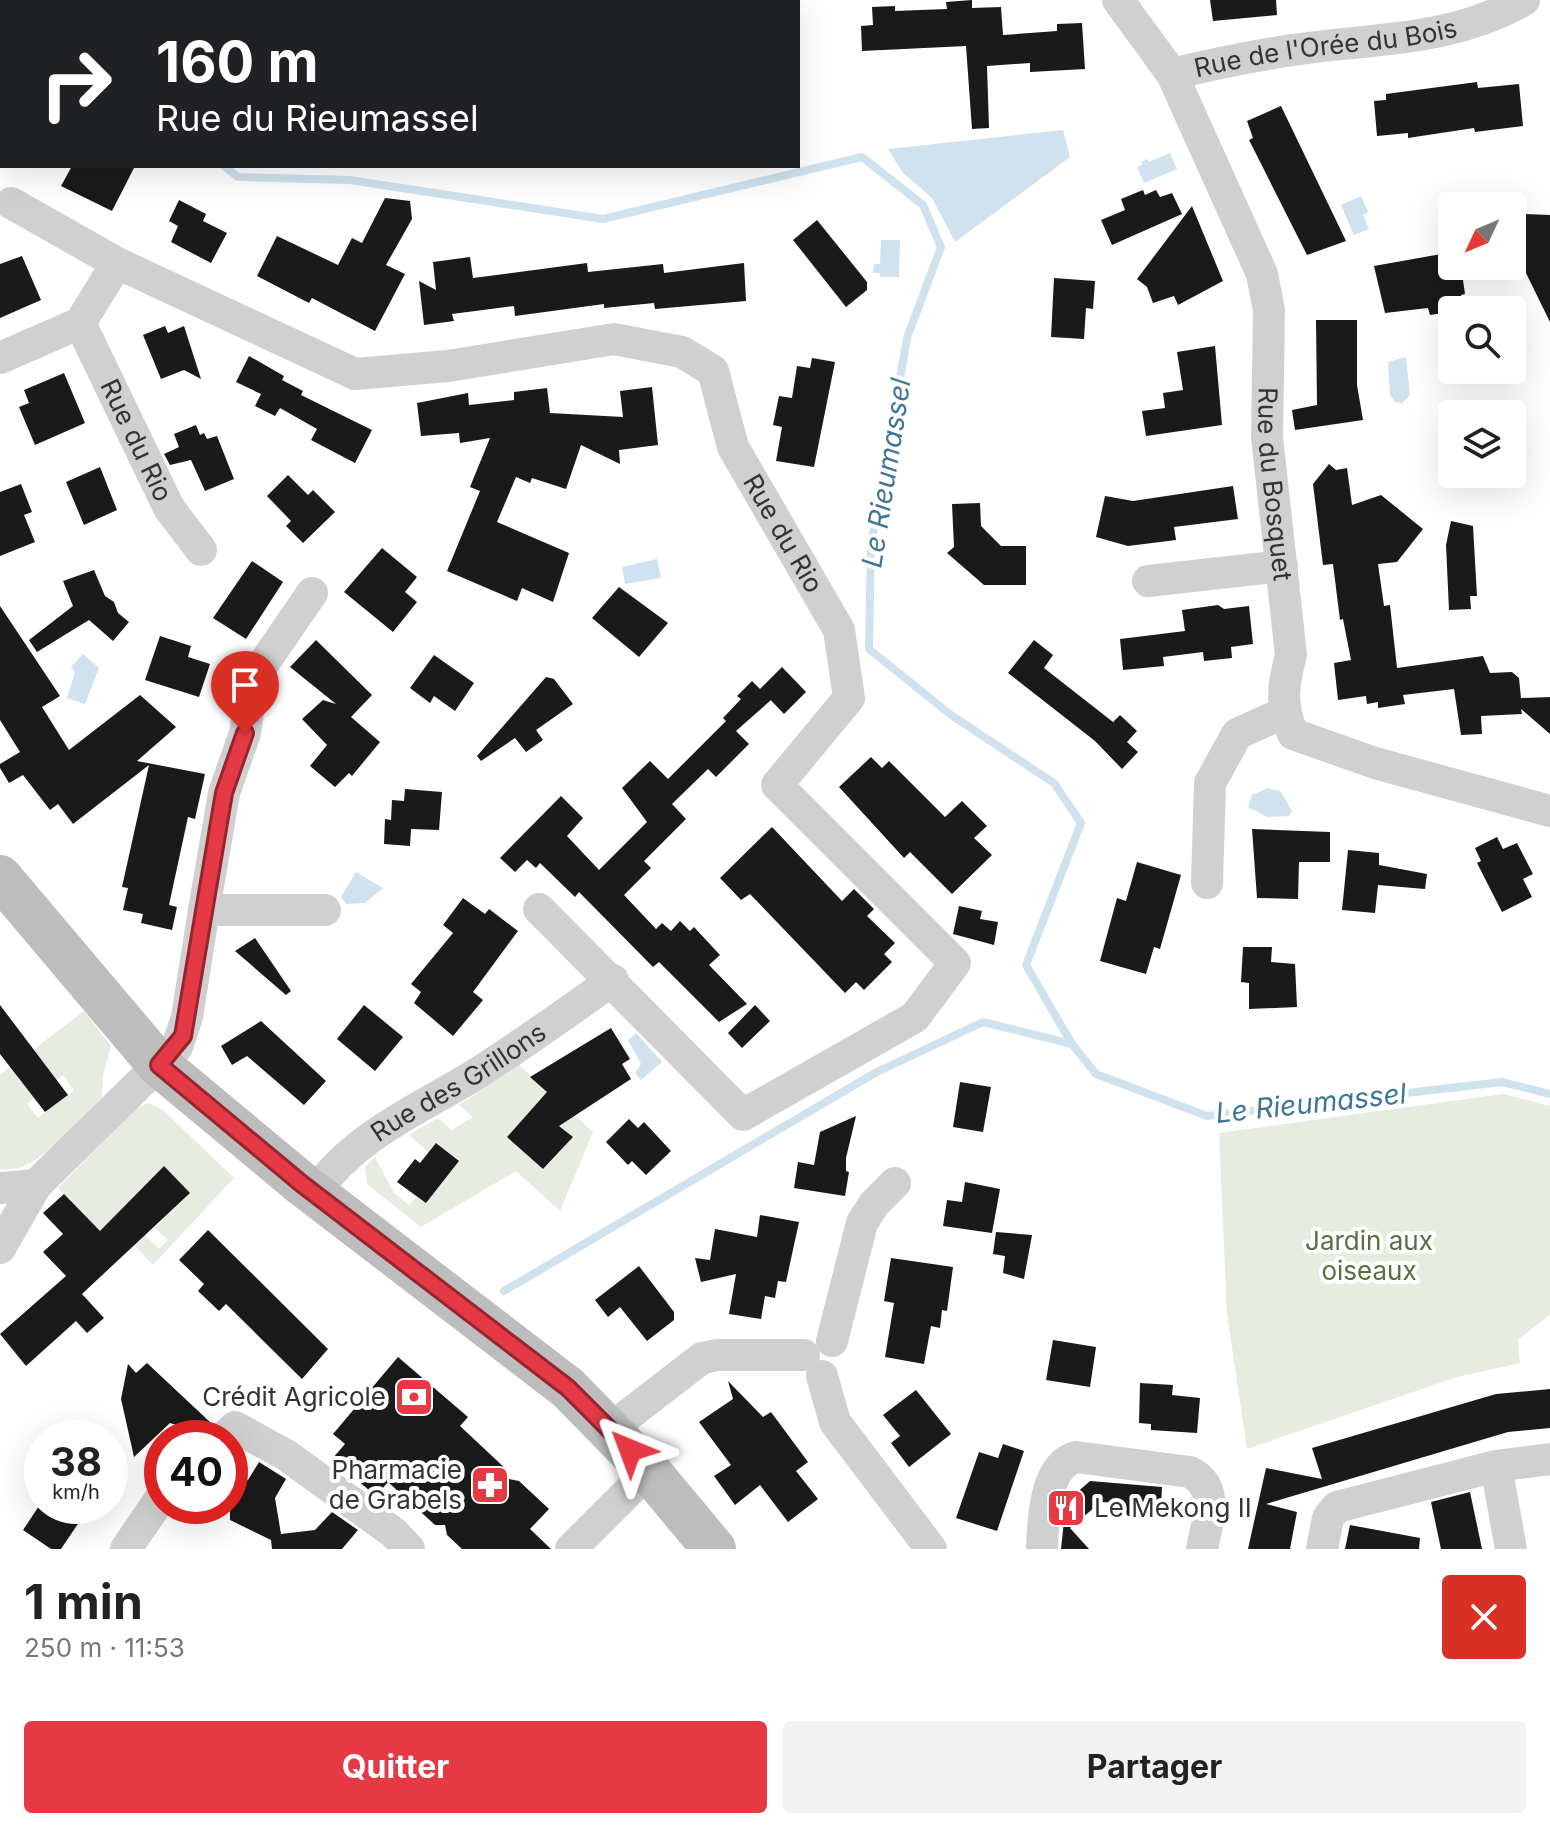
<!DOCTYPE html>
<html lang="fr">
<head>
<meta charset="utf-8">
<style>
	:root { --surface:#fff; --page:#f2f2f2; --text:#222; --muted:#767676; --accent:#e63946 }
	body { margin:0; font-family:Inter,sans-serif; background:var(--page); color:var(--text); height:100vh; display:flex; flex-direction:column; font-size:30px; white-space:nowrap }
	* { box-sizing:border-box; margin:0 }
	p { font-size:26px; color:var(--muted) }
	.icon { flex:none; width:44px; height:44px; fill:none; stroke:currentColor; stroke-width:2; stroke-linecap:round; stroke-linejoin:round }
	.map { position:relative; height:1549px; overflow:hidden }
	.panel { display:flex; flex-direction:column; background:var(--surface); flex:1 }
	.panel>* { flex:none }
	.banner { position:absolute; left:0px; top:0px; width:800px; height:168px; box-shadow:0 8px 32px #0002; background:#202124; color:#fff; overflow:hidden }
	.needle { width:52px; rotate:226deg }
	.fabs { position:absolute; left:1438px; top:192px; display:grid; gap:16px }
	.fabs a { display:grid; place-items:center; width:88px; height:88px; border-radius:8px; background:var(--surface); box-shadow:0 8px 32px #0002; font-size:40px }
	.speed { position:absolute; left:24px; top:1420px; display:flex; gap:16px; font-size:40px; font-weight:700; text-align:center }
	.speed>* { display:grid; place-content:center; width:104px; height:104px; border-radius:50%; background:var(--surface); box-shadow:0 8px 32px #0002; line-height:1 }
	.speed small { font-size:20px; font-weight:400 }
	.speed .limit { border:12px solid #d22; background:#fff; color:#111 }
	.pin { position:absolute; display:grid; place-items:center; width:68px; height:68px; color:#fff; margin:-82px -34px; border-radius:50% 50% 50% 0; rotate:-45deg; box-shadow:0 0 8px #0007 }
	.pin .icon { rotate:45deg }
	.me { position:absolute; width:88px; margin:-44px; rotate:316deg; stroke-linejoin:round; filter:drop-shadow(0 0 6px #0008) }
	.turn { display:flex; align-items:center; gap:28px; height:168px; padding:0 24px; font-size:36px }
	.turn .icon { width:104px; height:104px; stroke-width:2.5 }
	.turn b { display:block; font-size:56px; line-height:68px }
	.round { display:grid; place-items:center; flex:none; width:84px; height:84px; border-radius:8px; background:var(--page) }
	.summary { display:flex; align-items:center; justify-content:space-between; height:136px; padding:0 24px }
	h1 { font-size:48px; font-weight:700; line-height:60px }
	.button { display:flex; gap:16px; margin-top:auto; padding:16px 24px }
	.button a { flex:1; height:92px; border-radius:8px; background:var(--accent); color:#fff; font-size:32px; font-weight:700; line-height:92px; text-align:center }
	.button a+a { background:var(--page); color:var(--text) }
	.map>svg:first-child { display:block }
</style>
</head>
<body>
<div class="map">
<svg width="1550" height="1549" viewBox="0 0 1550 1549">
	<rect width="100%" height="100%" fill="#fff"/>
	<g fill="#e6ecdf" fill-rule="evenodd">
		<path d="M84,1011L111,1046L103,1075L102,1097C80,1120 34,1177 0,1169V1075ZM40,1059L56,1080L63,1075L74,1090L38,1118L27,1104L34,1098L17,1077Z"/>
		<path d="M519,1065L593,1132L560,1211L516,1171L421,1227L367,1184L365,1167L375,1157L394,1193L409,1205L416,1196L426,1203L459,1161L437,1143L429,1153L409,1135L438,1118L452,1130L473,1117L459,1105ZM536,1106L573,1137L544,1169L507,1137Z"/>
		<path d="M1503,1094L1550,1106V1314L1518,1340L1520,1363L1457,1377L1247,1449L1227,1314L1219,1133Z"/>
		<path d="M148,1103L163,1110L234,1178L153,1265L116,1226L105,1237L58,1188L136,1108ZM164,1166L190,1193L155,1228L168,1240L159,1249L120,1210Z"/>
	</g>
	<g fill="#cfe2ee">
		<path d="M1063,130L1070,157L955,242L932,198L903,173L888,149Z"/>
		<path d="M1170,153L1177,169L1144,183L1137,167L1142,165L1141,162L1147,159L1149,162Z"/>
		<path d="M1361,196L1368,212L1363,215L1369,229L1354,235L1341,205Z"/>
		<path d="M881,240H900L899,277H880V273H873L874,264H880Z"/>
		<path d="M1406,357L1410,395L1402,403L1395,402L1390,395L1388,362Z"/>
		<path d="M657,559L661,578L625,584L622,567Z"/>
		<path d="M83,654L99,668L85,704L67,698L75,672L71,667Z"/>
		<path d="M1268,788L1281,792L1292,811L1289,816L1267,817L1248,807L1252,795Z"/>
		<path d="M356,872L383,888L365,903L346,904L341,897Z"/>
		<path d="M636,1033L662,1062L641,1080L635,1073L641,1064L628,1040Z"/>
	</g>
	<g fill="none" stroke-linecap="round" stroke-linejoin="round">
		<g stroke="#cfe2ee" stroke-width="8">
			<path d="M0,11H2"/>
			<path d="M224,166L238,177L350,180L603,219L862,157L923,205L941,247L907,338L871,545L869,649L951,715L1054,783L1081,823L1026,965L1072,1044L1096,1074L1207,1116L1502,1082L1550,1094"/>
			<path d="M504,1291L875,1073L983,1022L1072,1044"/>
		</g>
	</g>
	<g fill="#1a1a1a">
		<path d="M972,0V8L1001,7L1003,35L1057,31V24L1082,23L1085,69L1030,72V63L987,66L989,128L972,129L966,46L862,51L861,26L873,25L872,7L895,6V11L947,9L946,2Z"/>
		<path d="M1210,0H1276L1277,15L1213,21Z"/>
		<path d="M1477,82L1478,88L1519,84L1523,126L1475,132L1474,128L1408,138V133L1377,136L1374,101L1386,100V94Z"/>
		<path d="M1281,106L1346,241L1307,255L1249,140L1253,138L1247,121Z"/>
		<path d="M72,166H135L112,211L61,186Z"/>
		<path d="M1143,190L1145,195L1156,190L1160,197L1172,193L1182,214L1112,245L1101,220L1125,210L1121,199Z"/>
		<path d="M385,198L410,201L412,219L386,265L405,274L375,331L312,298L309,303L257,276L277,236L338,265L352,238L362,243Z"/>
		<path d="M179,200L206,214L203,221L227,233L211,263L171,242L178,226L169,221Z"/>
		<path d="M1192,206L1223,281L1178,305L1174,296L1153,303L1147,287L1137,279Z"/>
		<path d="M1521,214L1550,215V322L1523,267L1516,268L1512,260V228H1521Z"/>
		<path d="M817,220L867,282V290L846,307L793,240Z"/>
		<path d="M1447,253L1449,266H1461L1465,294L1461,295L1463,310L1430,315L1428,308L1385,313L1374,266Z"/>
		<path d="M22,256L41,300L0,318V264Z"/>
		<path d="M470,257L473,278L587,263L588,272L663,264L664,273L744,263L746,301L655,309L654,303L604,308V304L515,316L514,306L452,314L454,321L424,325L419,281L436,290L433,262Z"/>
		<path d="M1054,278L1095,281L1093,309L1086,308L1084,339L1051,337Z"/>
		<path d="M1316,320H1357V385L1363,420L1295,430L1292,410L1317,405Z"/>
		<path d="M165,326L168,333L184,326L201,379L184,370L161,379L143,335Z"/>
		<path d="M1215,346L1222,425L1146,436L1142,411L1165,408L1163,393L1183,390L1177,352Z"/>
		<path d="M249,356L284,376L282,380L303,391L301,395L372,430L355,463L311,440L317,429L280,408L275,416L255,406L261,394L236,382Z"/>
		<path d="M812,358L835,362L814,467L776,461L782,427L773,425L779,396L792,398L797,366L810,368Z"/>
		<path d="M64,373L85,423L35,445L19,407L29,403L24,390Z"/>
		<path d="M652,387L658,445L619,450L620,464L581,445L566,489L532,478L530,483L516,477L497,522L569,553L553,602L522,588L517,601L447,571L480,491L470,487L490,438L460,443L459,433L421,436L417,403L468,393L469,405L514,400V392L547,388L550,413L623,417L620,391Z"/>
		<path d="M196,425L200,435L204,433L207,439L217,436L234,479L205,491L191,460L170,465L164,454L179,447L174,434Z"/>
		<path d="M1329,464L1336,470L1347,468L1352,505L1381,495L1423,529L1397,562L1378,564L1384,606L1390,605L1397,668L1483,656L1490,673L1512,672L1519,678L1521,698L1550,697V734L1521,709L1522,714L1481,716L1482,734L1461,735L1454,689L1403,695L1405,704L1378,708V702L1367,704L1366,696L1338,700L1334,663L1351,660L1343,619L1340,620L1333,564L1323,565L1313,484Z"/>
		<path d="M100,467L117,510L84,525L66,482Z"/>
		<path d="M288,475L308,495L313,490L335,512L303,543L286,526L291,521L267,496Z"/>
		<path d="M21,484L32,512L24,515L35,542L0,556V492Z"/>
		<path d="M1233,486L1238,519L1174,527L1176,540L1128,546L1096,537L1105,496L1133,501Z"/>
		<path d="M980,503L981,526L1001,546H1026V585H984L947,553L954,547L952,504Z"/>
		<path d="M1451,521L1473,526L1477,596H1470L1471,609L1449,610L1446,545Z"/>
		<path d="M382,548L417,577L405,592L417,602L393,632L344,592Z"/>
		<path d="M252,561L283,582L246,639L213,618Z"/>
		<path d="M94,570L105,596L114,602L118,613L129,622L113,641L89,620L37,652L29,640L73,606L63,581Z"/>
		<path d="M619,587L668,623L639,657L592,618Z"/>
		<path d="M1218,605L1224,609L1249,606L1253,644L1231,647L1232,658L1204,661L1203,652L1163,657L1164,666L1123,670L1120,639L1185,631L1182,610Z"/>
		<path d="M0,606L60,696L42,707L69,750L140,695L176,727L137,761L205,774L195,819L188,817L169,905L177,907L172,930L141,923L143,914L123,910L128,888L122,887L149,765L73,824L58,804L50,810L23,775L9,783L0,768V764L20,752L0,720Z"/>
		<path d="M160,636L191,646L188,657L210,664L199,697L145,680Z"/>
		<path d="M316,640L372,695L351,717L380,742L352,776L349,773L335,787L310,766L327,745L302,719L323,700L336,704L290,667Z"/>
		<path d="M1034,640L1053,655L1044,668L1113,722L1120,715L1137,731L1127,742L1138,752L1122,769L1095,741L1008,673Z"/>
		<path d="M434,655L474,683L455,711L434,696L430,703L410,688Z"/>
		<path d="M782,667L806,692L784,714L763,692L771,700L736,731L749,744L716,777L708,769L672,804L686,819L644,861L651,868L624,895L656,929L662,923L671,931L680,921L690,931L694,927L720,955L709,965L747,1004L719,1022L659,962L653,967L579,892L575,897L540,863L536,868L527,860L515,872L500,858L561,796L583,818L567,836L599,870L647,822L622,788L650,761L668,779L726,721L723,718L741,699L737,696L752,681L760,689Z"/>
		<path d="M546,677L554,679L573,704L536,730L543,740L526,752L515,738L481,761L477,756Z"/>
		<path d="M871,757L882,768L889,761L945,817L962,801L987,826L974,838L992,855L952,894L910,852L904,858L839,787Z"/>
		<path d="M405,789L442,792L439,830L411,829L410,846L384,844L385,819L391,820L392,800L404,801Z"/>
		<path d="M772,827L842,901L854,889L874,909L867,916L895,943L884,954L892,962L864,990L856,982L845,993L750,894L741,900L720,878Z"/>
		<path d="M1252,829L1330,832V862H1299L1298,899L1257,898Z"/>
		<path d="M1497,837L1503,849L1517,843L1533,874L1523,879L1532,897L1502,912L1477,863L1481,861L1475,848Z"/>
		<path d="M1348,850L1379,853V865L1427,874L1425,889L1378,885L1375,913L1342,910Z"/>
		<path d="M1137,862L1181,875L1160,949L1154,947L1146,974L1100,961L1117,898L1126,901Z"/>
		<path d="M463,898L485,914L489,909L518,931L473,992L483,1000L453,1036L414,1003L421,992L411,984L453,933L443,925Z"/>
		<path d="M959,906L982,911L980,919L998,922L994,945L953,934Z"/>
		<path d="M255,938L291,991L286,995L235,951Z"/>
		<path d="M1243,947H1272L1271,962L1295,964L1297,1007L1249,1009V983L1241,982Z"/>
		<path d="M0,1005L68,1095L45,1112L0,1054Z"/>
		<path d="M364,1005L403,1037L375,1071L337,1039Z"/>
		<path d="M755,1005L770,1021L742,1048L728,1033Z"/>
		<path d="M261,1021L326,1081L304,1105L247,1056L232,1065L221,1046Z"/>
		<path d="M611,1028L630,1059L622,1064L631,1079L559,1126L573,1137L543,1169L507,1137L547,1092L530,1077Z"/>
		<path d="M960,1082L991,1087L983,1132L953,1127Z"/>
		<path d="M856,1116L846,1158V1171L849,1172L845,1196L794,1188L798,1162L814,1165L820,1132Z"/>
		<path d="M629,1119L638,1128L644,1122L671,1151L646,1175L632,1161L628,1165L606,1142Z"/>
		<path d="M436,1143L459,1161L426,1203L397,1182L415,1159L420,1163Z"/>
		<path d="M164,1166L190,1193L82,1294L104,1318L87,1333L76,1321L26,1366L0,1334L66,1276L43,1252L63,1234L43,1213L64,1194L100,1231Z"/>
		<path d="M965,1182L1000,1189L992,1233L943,1226L947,1200L962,1202Z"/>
		<path d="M760,1215L799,1222L786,1282L778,1281L775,1298L765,1296L761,1319L729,1314L736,1274L701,1282L695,1258L710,1260L715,1229L757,1237Z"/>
		<path d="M208,1230L328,1349L302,1379L226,1304L219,1311L198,1291L204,1284L179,1260Z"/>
		<path d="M996,1232L1032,1235L1024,1279L1003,1273L1005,1256L993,1254Z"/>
		<path d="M891,1258L953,1267L947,1311L942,1310L940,1328L931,1326L924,1364L885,1357L894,1303L884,1301Z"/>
		<path d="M639,1266L674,1312V1320L647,1341L620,1307L608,1317L595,1300Z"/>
		<path d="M1053,1340L1096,1347L1090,1387L1046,1380Z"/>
		<path d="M398,1357L468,1417L460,1426L507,1470L509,1479L519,1481L549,1509L530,1529L551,1549H462L447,1535L445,1525H435L388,1482L376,1496L332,1459L345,1444L333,1434Z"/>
		<path d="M147,1363L211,1423L205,1434L170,1423L134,1457L121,1399L128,1364L136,1373Z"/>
		<path d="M728,1381L763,1417L771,1412L808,1462L796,1471L818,1499L788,1522L760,1485L735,1505L714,1476L731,1465L699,1422L733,1399Z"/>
		<path d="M1140,1383L1173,1385L1172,1395L1200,1398L1197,1433L1151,1430V1424L1139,1423Z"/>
		<path d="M1550,1389V1428L1508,1432L1266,1504L1297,1512L1290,1549H1248L1266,1468L1322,1479L1312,1448L1496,1394Z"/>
		<path d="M916,1390L951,1434L909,1467L891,1443L900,1436L883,1415Z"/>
		<path d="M1003,1444L1024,1451L997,1531L956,1518L979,1452L998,1458Z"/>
		<path d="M259,1462L286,1479L275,1498L281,1534L315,1530L332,1512L358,1530L342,1549H272L271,1540L230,1520V1487L248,1480Z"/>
		<path d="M1090,1481L1162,1487L1161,1507L1149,1518L1128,1516L1117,1503L1101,1502L1070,1528L1089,1549H1061L1066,1502Z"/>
		<path d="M1470,1492L1482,1549H1441L1431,1502Z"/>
		<path d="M39,1506H90L61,1549H51L23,1530Z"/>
		<path d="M1350,1525L1420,1538L1419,1549H1345Z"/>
	</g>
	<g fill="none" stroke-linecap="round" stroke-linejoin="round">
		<g stroke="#d0d0d0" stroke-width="32">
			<path d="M625,0V2"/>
			<path id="s1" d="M1118,0L1172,74L1262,274L1269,310L1267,437L1291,655C1283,685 1280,705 1293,734L1375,763L1550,811"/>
			<path id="s2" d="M1172,74C1209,65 1248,57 1286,51C1368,38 1450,43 1524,0"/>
			<path id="s3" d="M11,203L117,263L355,374L448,366L614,339L682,352L713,371L733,447L839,630L849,698L777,785L955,963L915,1017L743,1115L539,909"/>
			<path id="s4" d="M80,323L169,508L201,550"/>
			<path d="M0,358L80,323L117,263"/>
			<path d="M1148,581L1282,566"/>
			<path d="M1207,883L1210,783L1237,734L1283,713"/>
			<path d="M204,910L224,793L245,733L253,679L312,593"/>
			<path d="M0,1188L36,1185L177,1047L187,1017L204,910H325"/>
			<path id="s5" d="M314,1194C356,1133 421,1109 481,1071C526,1042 569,1011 613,980"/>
			<path d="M0,1248L36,1185"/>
			<path d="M832,1341L862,1223L874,1204L895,1183"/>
			<path d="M822,1376L835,1422L931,1549"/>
			<path d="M610,1429L702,1358L717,1355H804"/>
			<path d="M223,1438L235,1427L286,1455L394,1533L409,1549"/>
			<path d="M1496,1466L1550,1459"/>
			<path d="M126,1549L162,1496"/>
			<path d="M571,1549L649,1471"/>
			<path d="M1042,1549C1043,1522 1044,1466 1076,1457L1190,1472C1221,1488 1207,1521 1202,1549"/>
			<path d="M1322,1549L1328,1518L1337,1507L1496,1466L1511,1549"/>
		</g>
		<path stroke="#bdbdbd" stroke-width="44" d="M0,877L159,1065L302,1184L568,1388L649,1471L714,1549"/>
	</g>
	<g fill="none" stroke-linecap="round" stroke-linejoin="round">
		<defs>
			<path id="route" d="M245,733L224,793L183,1036L159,1065L302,1184L568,1388L630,1450"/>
		</defs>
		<use href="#route" stroke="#96252e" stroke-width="20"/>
		<use href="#route" stroke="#e63946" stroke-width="14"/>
	</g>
	<defs>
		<symbol id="bank-square" viewBox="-11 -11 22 22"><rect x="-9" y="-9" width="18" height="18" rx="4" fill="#e63946" stroke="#fff"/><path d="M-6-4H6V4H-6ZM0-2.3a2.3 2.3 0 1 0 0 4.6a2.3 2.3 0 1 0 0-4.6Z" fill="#fff"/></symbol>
		<symbol id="pharmacy-square" viewBox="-11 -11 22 22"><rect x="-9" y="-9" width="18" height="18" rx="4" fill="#e63946" stroke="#fff"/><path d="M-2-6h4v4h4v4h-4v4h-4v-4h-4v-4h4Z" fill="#fff"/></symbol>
		<symbol id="restaurant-square" viewBox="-11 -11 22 22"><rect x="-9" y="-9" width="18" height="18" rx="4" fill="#e63946" stroke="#fff"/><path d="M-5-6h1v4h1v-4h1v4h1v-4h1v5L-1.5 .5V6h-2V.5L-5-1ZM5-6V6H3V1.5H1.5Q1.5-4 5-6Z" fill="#fff"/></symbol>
	</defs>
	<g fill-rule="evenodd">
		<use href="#bank-square" x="392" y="1375" width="44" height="44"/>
		<use href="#pharmacy-square" x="468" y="1463" width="44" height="44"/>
		<use href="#restaurant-square" x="1044" y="1486" width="44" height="44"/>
	</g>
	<g text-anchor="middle" stroke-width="8" stroke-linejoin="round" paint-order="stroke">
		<g font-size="26" fill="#333" stroke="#fff">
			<text dy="9" stroke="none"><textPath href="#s2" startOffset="156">Rue de l'Orée du Bois</textPath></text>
			<text dy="9" stroke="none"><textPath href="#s4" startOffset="130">Rue du Rio</textPath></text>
			<text dy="9" stroke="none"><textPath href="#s1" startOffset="522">Rue du Bosquet</textPath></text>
			<text dy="9" stroke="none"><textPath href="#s3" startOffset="930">Rue du Rio</textPath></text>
			<text dy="9" stroke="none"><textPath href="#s5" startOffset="184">Rue des Grillons</textPath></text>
		</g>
		<g font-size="26" fill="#56703f" stroke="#fff">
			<text x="1369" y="1250">Jardin aux<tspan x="1369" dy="30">oiseaux</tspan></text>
		</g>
		<g font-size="26" fill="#333" stroke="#fff" text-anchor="end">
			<text x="386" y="1406">Crédit Agricole</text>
			<text x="462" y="1479">Pharmacie<tspan x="462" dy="30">de Grabels</tspan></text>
			<text x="1094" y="1517" text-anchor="start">Le Mekong II</text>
		</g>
		<g font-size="28" font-style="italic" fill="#3f7597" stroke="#fff">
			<text transform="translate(886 473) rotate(-81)" y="10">Le Rieumassel</text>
			<text transform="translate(1311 1103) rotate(-6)" y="10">Le Rieumassel</text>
		</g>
	</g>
</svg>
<div class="fabs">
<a><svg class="needle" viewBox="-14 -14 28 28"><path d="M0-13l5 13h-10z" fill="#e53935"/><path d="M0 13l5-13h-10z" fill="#767676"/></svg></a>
<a><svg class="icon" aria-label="search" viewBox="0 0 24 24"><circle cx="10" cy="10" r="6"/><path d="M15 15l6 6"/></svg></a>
<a><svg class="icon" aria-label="layers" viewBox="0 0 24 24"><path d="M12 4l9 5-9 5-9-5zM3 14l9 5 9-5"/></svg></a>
</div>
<div class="speed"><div>38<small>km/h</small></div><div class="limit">40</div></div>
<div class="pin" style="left:245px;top:733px;background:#d93025"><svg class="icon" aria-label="arrive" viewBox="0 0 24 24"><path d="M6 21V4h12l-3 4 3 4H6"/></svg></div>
<svg class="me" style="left:630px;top:1450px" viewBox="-20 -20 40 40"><path d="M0-17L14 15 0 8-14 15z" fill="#e63946" stroke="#fff" stroke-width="4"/></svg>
<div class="banner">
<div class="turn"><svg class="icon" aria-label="right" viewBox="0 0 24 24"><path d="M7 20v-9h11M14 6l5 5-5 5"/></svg><div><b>160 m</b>Rue du Rieumassel</div></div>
</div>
</div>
<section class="panel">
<div class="summary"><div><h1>1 min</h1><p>250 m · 11:53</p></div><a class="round" style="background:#d93025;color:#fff"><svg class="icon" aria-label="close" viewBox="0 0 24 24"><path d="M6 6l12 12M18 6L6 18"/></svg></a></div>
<div class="button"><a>Quitter</a><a>Partager</a></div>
</section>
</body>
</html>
